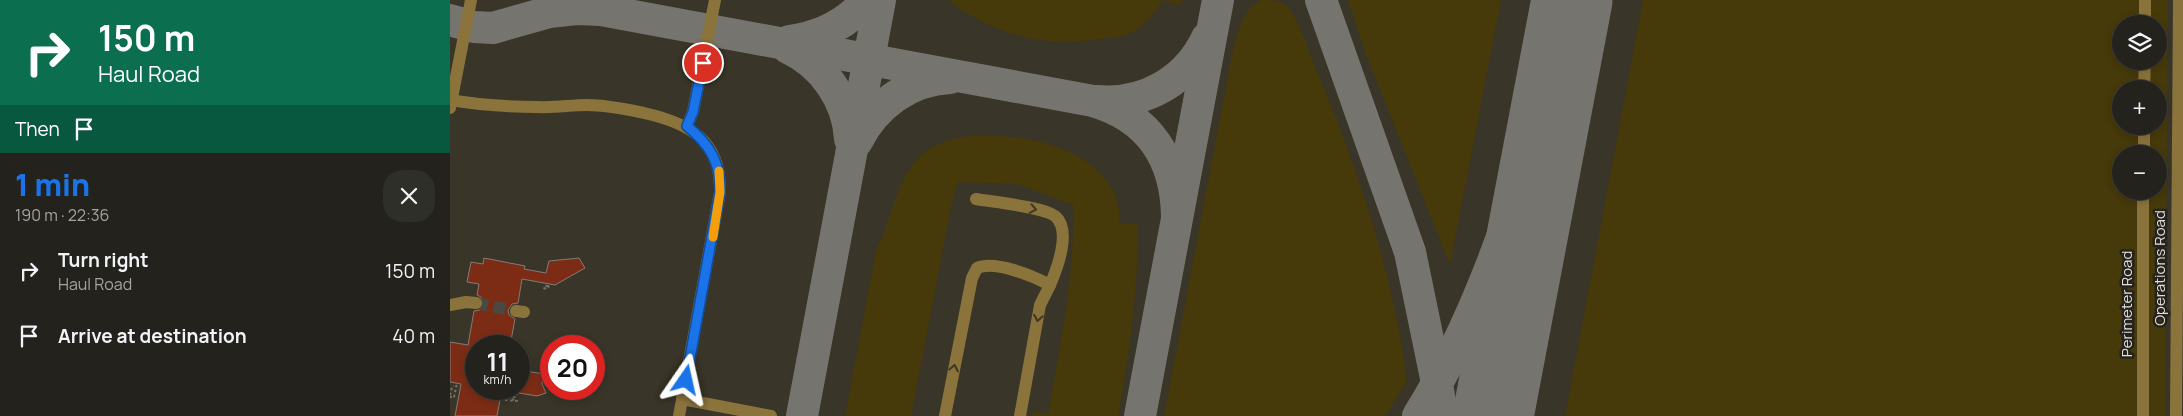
<!DOCTYPE html>
<html lang="en">
<head>
<meta charset="utf-8">
<style>
	:root { --surface:#23221c; --page:#2f2f29; --text:#f1f3f6; --muted:#a3a4a3; --line:#403f3b; --accent:#1a73e8 }
	body { margin:0; font-family:Manrope,sans-serif; background:var(--page); color:var(--text); height:100vh; display:flex; flex-direction:column; font-size:19px; white-space:nowrap }
	* { box-sizing:border-box; margin:0 }
	p { font-size:16px; color:var(--muted) }
	.icon { flex:none; width:28px; height:28px; fill:none; stroke:currentColor; stroke-width:2; stroke-linecap:round; stroke-linejoin:round }
	.map { position:relative; flex:1; overflow:hidden }
	.drawer { display:flex; flex-direction:column; background:var(--surface); width:450px }
	.drawer>* { flex:none }
	.hud { background:#0b6e4f; color:#fff; overflow:hidden }
	.tools { position:absolute; left:1662px; top:15px; display:grid; gap:10px }
	.tools a { display:grid; place-items:center; width:55px; height:55px; border-radius:50%; background:var(--surface); box-shadow:0 2px 8px #0003,0 0 0 1px var(--line); font-size:25px }
	.speed { position:absolute; left:15px; top:335px; display:flex; gap:10px; font-size:25px; font-weight:700; text-align:center }
	.speed>* { display:grid; place-content:center; width:65px; height:65px; border-radius:50%; background:var(--surface); box-shadow:0 2px 8px #0003,0 0 0 1px var(--line); line-height:1 }
	.speed small { font-size:12px; font-weight:400 }
	.speed .limit { border:8px solid #d22; background:#fff; color:#111 }
	.pin { position:absolute; display:grid; place-items:center; width:42px; height:42px; color:#fff; margin:-21px; border:2px solid #fff; border-radius:50%; box-shadow:0 1px 5px #0007 }
	.me { position:absolute; width:55px; margin:-28px; rotate:11deg; stroke-linejoin:round; filter:drop-shadow(0 0 4px #0008) }
	.turn { display:flex; align-items:center; gap:18px; height:105px; padding:0 15px; font-size:22px }
	.turn .icon { width:65px; height:65px; stroke-width:2.5 }
	.turn b { display:block; font-size:35px; line-height:42px }
	.then { display:flex; align-items:center; height:48px; padding:0 15px; background:#0003; gap:10px; font-size:19px }
	.round { display:grid; place-items:center; flex:none; width:52px; height:52px; border-radius:20px; background:var(--page) }
	.headline { display:flex; align-items:center; justify-content:space-between; height:85px; padding:0 15px }
	h1 { font-size:30px; font-weight:800; line-height:38px; color:var(--accent) }
	ul { padding:0; list-style:none }
	li { display:flex; align-items:center; gap:15px; height:65px; padding:0 15px }
	li div { flex:1 }
	li b { display:block; font-size:19px }
	li em { font-style:normal }
	main { display:flex; flex:1; min-height:0 }
	.map>svg:first-child { display:block }
</style>
</head>
<body>
<main>
<section class="drawer">
<div class="hud">
<div class="turn"><svg class="icon" aria-label="right" viewBox="0 0 24 24"><path d="M7 20v-9h11M14 6l5 5-5 5"/></svg><div><b>150 m</b>Haul Road</div></div>
<div class="then">Then<svg class="icon" aria-label="arrive" viewBox="0 0 24 24"><path d="M6 21V4h12l-3 4 3 4H6"/></svg></div>
</div>
<div class="headline"><div><h1>1 min</h1><p>190 m · 22:36</p></div><a class="round"><svg class="icon" aria-label="close" viewBox="0 0 24 24"><path d="M6 6l12 12M18 6L6 18"/></svg></a></div>
<ul>
<li><svg class="icon" aria-label="right" viewBox="0 0 24 24"><path d="M7 20v-9h11M14 6l5 5-5 5"/></svg><div><b>Turn right</b><p>Haul Road</p></div><em>150 m</em></li>
<li><svg class="icon" aria-label="arrive" viewBox="0 0 24 24"><path d="M6 21V4h12l-3 4 3 4H6"/></svg><div><b>Arrive at destination</b></div><em>40 m</em></li>
</ul>
</section>
<div class="map">
<svg width="1733" height="416" viewBox="0 0 1733 416">
	<rect width="100%" height="100%" fill="#2f2d26"/>
	<path fill="#393528" fill-rule="evenodd" d="M0,0H1733V416H0ZM1671,24H1709V61H1671ZM1671,89H1709V126H1671ZM1671,154H1709V191H1671ZM26,346H69V389H26ZM101,346H144V389H101Z"/>
	<g fill="#46390a" fill-rule="evenodd">
		<path d="M500,0H732L730,6L713,0C705,12 695,27 681,33C670,38 656,38 644,40C599,45 561,39 522,16C514,12 505,7 500,0Z"/>
		<path d="M811,0C820,0 829,0 836,5C849,18 857,47 864,64C906,162 944,275 957,381L935,416H714L783,49C789,30 792,10 811,0Z"/>
		<path d="M898,0H1051L1000,265L917,57Z"/>
		<path d="M1193,0H1718L1715,416H1115ZM1671,24H1709V61H1671ZM1671,89H1709V126H1671ZM1671,154H1709V191H1671Z"/>
		<path d="M535,135C582,136 645,148 666,197C669,204 669,215 670,223L688,224C688,290 680,351 668,416H582L583,411L598,414C610,345 625,275 623,205L567,184L508,182L501,207L461,416H395L426,251L429,242H431C453,178 457,138 535,135Z"/>
	</g>
	<g fill="none" stroke-linecap="round" stroke-linejoin="round">
		<g stroke="#76746e" stroke-width="32">
			<path d="M871,0L960,252L987,383L992,416"/>
			<path d="M0,20L24,27L43,28L99,12L127,9L151,10L643,101C699,117 726,159 727,216"/>
			<path d="M339,41C370,37 397,24 417,0"/>
			<path d="M338,48C373,64 398,100 400,139"/>
			<path d="M647,101C694,105 737,81 757,38"/>
			<path d="M407,141C425,105 459,80 500,78"/>
			<path d="M352,416L430,0"/>
			<path d="M690,416L768,0"/>
			<path d="M968,416C1034,310 1069,188 1109,70"/>
		</g>
		<path stroke="#76746e" stroke-width="81" d="M1043,416L1122,0"/>
	</g>
	<g fill="#7c2c15" stroke="#847b78">
		<path d="M34,258L75,266L74,269L96,273L99,261L129,258L135,268L105,285L72,279L68,303L62,304L58,310L59,315L65,319L60,346H26V389H52L47,416H5L11,384L0,382V342L18,345L24,311L30,310L34,303L31,297L27,295L29,284L17,282L21,262L33,264Z"/>
		<path d="M69,370L94,374L92,384L96,393L87,396L69,393Z"/>
	</g>
	<g fill="none" stroke-linecap="round" stroke-linejoin="round">
		<path stroke="#494841" stroke-width="12" stroke-dasharray="12 6" stroke-linecap="butt" d="M26,303L66,311"/>
		<g stroke="#74726d" stroke-width="2" stroke-dasharray="2.5 2.5" stroke-linecap="butt">
			<path d="M98,286H95L94,288L97,289L100,284"/>
			<path d="M56,390V396"/>
			<path d="M0,395L2,387L4,386"/>
			<path d="M55,395V400L67,401L57,397"/>
			<path d="M0,396L2,398L4,397L7,383"/>
			<path d="M63,397H66L67,393"/>
		</g>
		<g stroke="#8b743c" stroke-width="12">
			<path d="M1695,24V0"/>
			<path d="M1694,89L1695,61"/>
			<path d="M0,100C29,105 58,107 88,107C104,108 121,105 137,105C157,105 175,109 194,113C239,123 271,140 270,192L229,416"/>
			<path d="M0,108L21,0"/>
			<path d="M237,126L243,112L265,0"/>
			<path d="M1694,154V126"/>
			<path d="M526,199C543,202 593,207 605,216C622,230 607,269 600,285"/>
			<path d="M0,305L16,302L26,303"/>
			<path d="M66,311L74,312"/>
			<path d="M232,399L321,416"/>
			<path d="M495,416L522,278L527,268C545,260 583,276 600,285L590,305L570,416"/>
			<path d="M1693,416V191"/>
			<path d="M1726,416L1729,0"/>
		</g>
	</g>
	<defs><path id="oneway-chevron" d="M-2-3.5L2.5 0L-2 3.5" fill="none" stroke-width="1.6" stroke-linecap="round" stroke-linejoin="round" transform="scale(1.25)"/></defs>
	<g stroke="#3f3725">
		<use href="#oneway-chevron" transform="translate(583 209) rotate(11)"/>
		<use href="#oneway-chevron" transform="translate(588 318) rotate(100)"/>
		<use href="#oneway-chevron" transform="translate(504 368) rotate(-79)"/>
	</g>
	<g fill="none" stroke-linecap="round" stroke-linejoin="round">
		<defs>
			<path id="route" d="M236,380L270,192C271,162 259,144 237,126L243,112L253,63"/>
		</defs>
		<use href="#route" stroke="#114b97" stroke-width="12"/>
		<use href="#route" stroke="#1a73e8" stroke-width="9"/>
		<path stroke="#f59e0b" stroke-width="9" d="M263,237L270,192L269,171"/>
	</g>
	<g text-anchor="middle" stroke-width="5" stroke-linejoin="round" paint-order="stroke">
		<g font-size="15" fill="#dfdeda" stroke="#26231d">
			<text transform="translate(1710 268) rotate(-90)" y="5">Operations Road</text>
			<text transform="translate(1677 304) rotate(-90)" y="5">Perimeter Road</text>
		</g>
	</g>
</svg>
<div class="tools">
<a><svg class="icon" aria-label="layers" viewBox="0 0 24 24"><path d="M12 4l9 5-9 5-9-5zM3 14l9 5 9-5"/></svg></a>
<a>+</a>
<a>−</a>
</div>
<div class="speed"><div>11<small>km/h</small></div><div class="limit">20</div></div>
<div class="pin" style="left:253px;top:63px;background:#d93025"><svg class="icon" aria-label="arrive" viewBox="0 0 24 24"><path d="M6 21V4h12l-3 4 3 4H6"/></svg></div>
<svg class="me" style="left:236px;top:380px" viewBox="-20 -20 40 40"><path d="M0-17L14 15 0 8-14 15z" fill="#1a73e8" stroke="#fff" stroke-width="4"/></svg>
</div>
</main>
</body>
</html>
